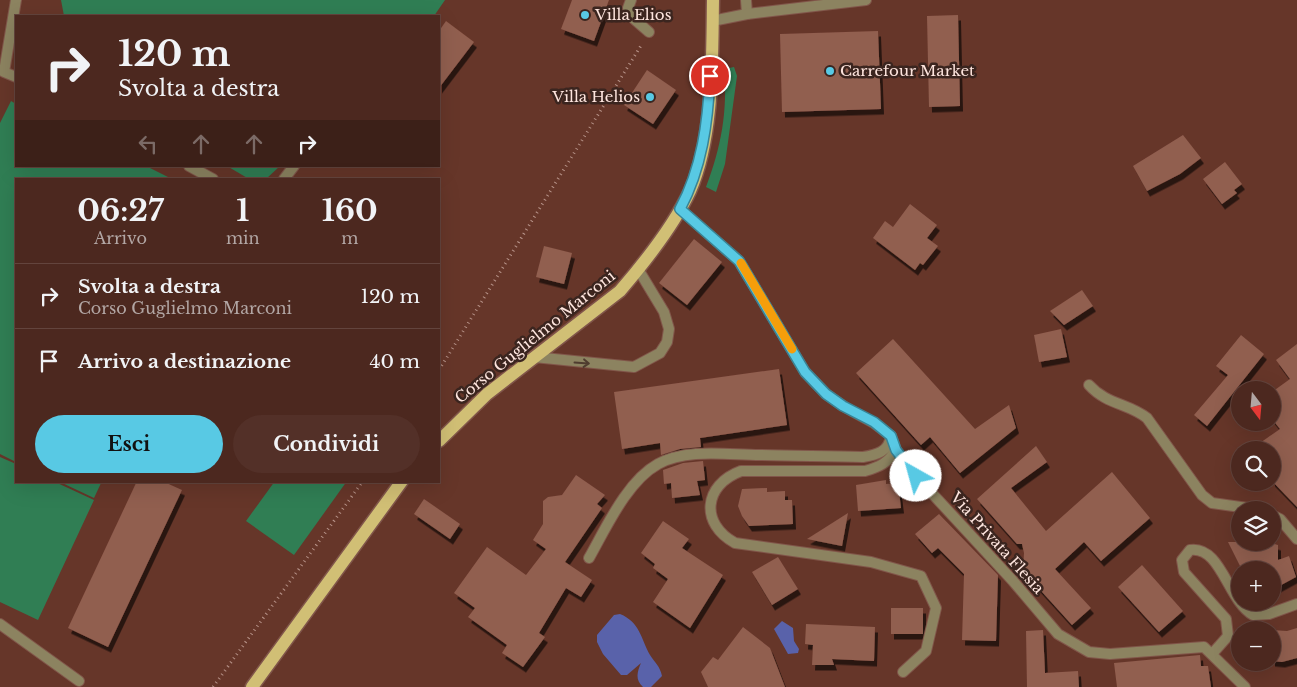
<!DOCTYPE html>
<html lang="it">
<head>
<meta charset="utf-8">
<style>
	:root { --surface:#4c281f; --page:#533028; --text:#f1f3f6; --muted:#b2a6a4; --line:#63443d; --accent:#58c9e4 }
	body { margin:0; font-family:"Libre Baskerville",serif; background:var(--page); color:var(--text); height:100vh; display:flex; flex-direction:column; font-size:19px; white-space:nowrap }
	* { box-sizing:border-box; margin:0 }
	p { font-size:16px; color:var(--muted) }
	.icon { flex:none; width:28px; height:28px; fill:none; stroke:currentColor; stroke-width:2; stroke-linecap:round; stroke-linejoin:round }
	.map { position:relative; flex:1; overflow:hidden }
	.side { position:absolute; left:15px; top:178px; width:425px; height:305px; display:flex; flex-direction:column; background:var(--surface); border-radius:0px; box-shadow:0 5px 20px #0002,0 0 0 1px var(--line) }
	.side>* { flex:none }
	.hud { position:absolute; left:15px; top:15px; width:425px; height:152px; border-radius:0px; box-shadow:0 5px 20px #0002,0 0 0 1px var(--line); background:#4c281f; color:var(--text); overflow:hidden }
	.needle { width:32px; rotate:164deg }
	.buttons { position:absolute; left:1231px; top:381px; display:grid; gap:10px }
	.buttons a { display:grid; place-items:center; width:50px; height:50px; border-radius:50%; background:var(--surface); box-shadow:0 5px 20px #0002,0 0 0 1px var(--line); font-size:25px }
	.pin { position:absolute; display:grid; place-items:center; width:42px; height:42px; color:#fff; margin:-21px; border:2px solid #fff; border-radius:50%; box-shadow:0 1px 5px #0007 }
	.me { position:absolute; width:55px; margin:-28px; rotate:322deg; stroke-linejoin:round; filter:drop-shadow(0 0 4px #0008) }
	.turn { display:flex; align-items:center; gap:18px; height:105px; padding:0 20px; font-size:22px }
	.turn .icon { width:65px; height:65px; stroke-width:2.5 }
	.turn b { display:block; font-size:35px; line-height:42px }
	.lanes { display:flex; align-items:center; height:48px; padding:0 20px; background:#0003; justify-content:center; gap:25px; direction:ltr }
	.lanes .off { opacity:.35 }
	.eta { display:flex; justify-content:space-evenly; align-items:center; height:85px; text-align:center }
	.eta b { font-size:30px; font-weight:800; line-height:35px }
	.button { display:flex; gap:10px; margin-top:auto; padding:10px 20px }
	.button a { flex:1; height:58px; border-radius:30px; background:var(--accent); color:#111; font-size:20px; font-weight:800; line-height:58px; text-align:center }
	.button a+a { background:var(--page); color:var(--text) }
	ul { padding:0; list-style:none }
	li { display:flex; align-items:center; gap:15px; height:65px; padding:0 20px; border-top:1px solid var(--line) }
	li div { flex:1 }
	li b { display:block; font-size:19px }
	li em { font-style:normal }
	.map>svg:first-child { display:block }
</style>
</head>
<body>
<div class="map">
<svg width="1297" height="687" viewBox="0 0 1297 687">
	<defs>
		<filter id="shadow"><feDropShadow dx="3" dy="5.5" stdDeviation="0" flood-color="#0009"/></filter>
	</defs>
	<rect width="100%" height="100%" fill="#663629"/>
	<g fill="#307e54">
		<path d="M61,0H445L434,16H64Z"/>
		<path d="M734,67L737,76L725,164L716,192L706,187C721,148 728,111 724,69Z"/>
		<path d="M11,101L16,104V166H146L172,179H16V462L0,454V123Z"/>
		<path d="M227,166H280L266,179H249Z"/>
		<path d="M0,457L16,464V481H53L94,500L38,620L0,602Z"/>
		<path d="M58,481H102L94,498Z"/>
		<path d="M275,481H347L294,555L246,521Z"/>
	</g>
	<g fill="#5962aa">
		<path d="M620,614C640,622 641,639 650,655C655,663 660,666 662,676L651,687H643C635,680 637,672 641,663L627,675H621L603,654L597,642V635L614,615Z"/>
		<path d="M782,621L793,628L794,641L799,649L798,653L788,654L774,629Z"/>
	</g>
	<g fill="#915e4f" filter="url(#shadow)">
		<path d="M572,0H609L594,41L561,29Z"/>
		<path d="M958,15L960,106L929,107L927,16Z"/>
		<path d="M446,21L474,42L439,88V31Z"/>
		<path d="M878,31L881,109L782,112L780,34Z"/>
		<path d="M647,70L676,90L653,124L624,105Z"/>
		<path d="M1183,135L1201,158L1180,174L1147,191L1133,166Z"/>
		<path d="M1225,162L1242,184L1234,190L1237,193L1222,204L1203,179Z"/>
		<path d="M910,204L937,225L927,238L938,246L923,265L920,263L915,270L873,238L885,221L893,227Z"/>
		<path d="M694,239L722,262L687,305L659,283Z"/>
		<path d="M544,246L572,253L564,284L536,277Z"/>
		<path d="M1082,290L1093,306L1064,325L1050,311Z"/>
		<path d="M1061,329L1067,357L1039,362L1034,335Z"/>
		<path d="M1241,335L1264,354L1207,426L1194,415L1228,375L1216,366Z"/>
		<path d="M893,339L975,429L1009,405L1016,428L960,473L930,437L921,445L856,373Z"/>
		<path d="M1297,344V507L1272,481V450H1250L1280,429L1272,419V392L1290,379L1276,360Z"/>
		<path d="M779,369L787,425L700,438L701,447L680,449L661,455L660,443L622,449L614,392Z"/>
		<path d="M1036,446L1047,462L1011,488L1046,531L1112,472L1150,518L1101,561L1084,542L1055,569L1091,608L1072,625L1023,571L1024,553L1022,544H1017L977,499Z"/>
		<path d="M703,461L705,480L697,481L700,495L672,498L671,483L664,484L663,470L683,463Z"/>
		<path d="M576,475L605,495L597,504L602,508L565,562L592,580L581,597L566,588L539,633L545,637L523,667L502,653L507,645L468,617L475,608L454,593L487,547L526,575L546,549L533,540L543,524V501L548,497L562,495Z"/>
		<path d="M886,480V484L898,483L901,508L858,511L856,485Z"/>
		<path d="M137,481H162L182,490L108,647L68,628Z"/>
		<path d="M767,488V492L785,491V500H792L793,524L749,526L742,516L738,506L742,489Z"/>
		<path d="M424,499L460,524L450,539L414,514Z"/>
		<path d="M848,513L842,546L807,539Z"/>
		<path d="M939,514L998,575L996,641L962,640L964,574L938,548L932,553L915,534Z"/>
		<path d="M663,521L689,539L682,548L723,575L690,628L653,602L668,579L653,568L655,564L641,553Z"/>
		<path d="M1228,542H1267L1278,545V560L1289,556L1296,577L1272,590V570H1242Z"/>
		<path d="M778,557L798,589L772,605L752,572Z"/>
		<path d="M1142,565L1183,611L1159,632L1118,587Z"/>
		<rect x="891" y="608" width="32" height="26"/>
		<path d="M806,624L875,627L874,661L832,659L834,665H812L813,645L805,644Z"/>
		<path d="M743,627L770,648L785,687H708L701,672L713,657L718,660Z"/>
		<path d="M1297,628V658L1282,662L1272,661V630L1287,631Z"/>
		<path d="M1043,630L1045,673L1078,671L1079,687H1027L1026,631Z"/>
		<path d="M1200,655L1201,666H1208L1211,687H1117L1114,663Z"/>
	</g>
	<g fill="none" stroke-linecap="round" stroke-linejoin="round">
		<defs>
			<g id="lane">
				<path d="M631,0L628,8L634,19L649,32"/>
				<path d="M284,179L294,166"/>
				<path d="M534,357L634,367L660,353L667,342L669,329L664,312L638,269"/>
				<path d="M589,558C606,528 627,481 658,464C687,448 728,455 760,455C794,456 828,456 863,457C876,455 889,452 891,436"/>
				<path d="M0,624L79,681"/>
			</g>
			<g id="street">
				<path d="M16,0L4,72L16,77"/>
				<path d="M746,0L747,14"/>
				<path d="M712,21L747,14L866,0"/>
				<path d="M189,166L213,179"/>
				<path d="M680,209L739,261L805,372L826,394L843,406L874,423L891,436L896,450L916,476L1013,581L1058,634L1089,652L1110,654L1204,647L1245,687"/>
				<path d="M1089,385C1107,405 1128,403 1147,418L1202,495L1212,503L1262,510"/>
				<path d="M896,450C888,463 879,467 865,471H741C703,485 700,524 735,543L871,562L921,576L936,608L926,651L903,672"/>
				<path d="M1272,515L1280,519L1297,539"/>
				<path d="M1212,654L1228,636L1226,619L1184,572L1182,560L1190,550C1221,545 1228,601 1253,615L1269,614L1297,604"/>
			</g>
			<g id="primary">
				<path d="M439,441L487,394L620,291C645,262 674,225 690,191C714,137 712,59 713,0"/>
				<path d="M252,687L402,481"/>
			</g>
		</defs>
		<use href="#lane" stroke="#81564a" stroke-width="12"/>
		<use href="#street" stroke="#81564a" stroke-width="12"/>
		<use href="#primary" stroke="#81564a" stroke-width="15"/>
		<g stroke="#b79389" stroke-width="3" stroke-dasharray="1 4" stroke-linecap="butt">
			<path d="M439,370L642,44"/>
			<path d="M213,687L363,481"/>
		</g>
		<use href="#lane" stroke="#8c8360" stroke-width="10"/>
		<use href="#street" stroke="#8c8360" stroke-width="10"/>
		<use href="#primary" stroke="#d1bf75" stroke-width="12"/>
	</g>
	<defs><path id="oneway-shaft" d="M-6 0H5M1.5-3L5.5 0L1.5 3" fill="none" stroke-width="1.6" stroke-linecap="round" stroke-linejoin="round" transform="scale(1.25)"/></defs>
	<use stroke="#4f3c2f" href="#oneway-shaft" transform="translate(582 363) rotate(4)"/>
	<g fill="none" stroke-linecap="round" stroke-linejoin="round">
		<defs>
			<path id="route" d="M710,76C708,122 702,168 680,209L739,261L805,372L826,394L843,406L874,422L891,436L896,450L916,476"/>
		</defs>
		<use href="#route" stroke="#398394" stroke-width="12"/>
		<use href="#route" stroke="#58c9e4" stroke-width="9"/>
		<path stroke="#f59e0b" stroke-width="9" d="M741,263L792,349"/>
	</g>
	<g fill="#58c9e4" stroke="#3b251f" stroke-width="2">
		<circle cx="585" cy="15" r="5"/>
		<circle cx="830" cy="71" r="5"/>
		<circle cx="650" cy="97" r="5"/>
	</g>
	<g text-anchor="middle" stroke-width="5" stroke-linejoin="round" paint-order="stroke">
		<g font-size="15" fill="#fee5de" stroke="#3b251f" text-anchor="start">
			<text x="595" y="20">Villa Elios</text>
			<text x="840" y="76">Carrefour Market</text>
			<text x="640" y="102" text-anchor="end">Villa Helios</text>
		</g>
		<g font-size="15" fill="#fee5de" stroke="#3b251f">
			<text transform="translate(535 337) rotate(-39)" y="5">Corso Guglielmo Marconi</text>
			<text transform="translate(997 543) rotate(48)" y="5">Via Privata Flesia</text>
		</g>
	</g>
</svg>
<div class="buttons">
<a><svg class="needle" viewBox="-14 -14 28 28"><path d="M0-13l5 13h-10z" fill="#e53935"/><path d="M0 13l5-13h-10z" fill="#b2a6a4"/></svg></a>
<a><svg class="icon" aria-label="search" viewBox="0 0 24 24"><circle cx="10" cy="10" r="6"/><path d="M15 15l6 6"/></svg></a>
<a><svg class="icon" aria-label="layers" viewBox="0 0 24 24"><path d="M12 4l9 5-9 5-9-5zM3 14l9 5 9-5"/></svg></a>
<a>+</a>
<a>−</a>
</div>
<div class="pin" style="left:710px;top:76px;background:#d93025"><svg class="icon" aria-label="arrive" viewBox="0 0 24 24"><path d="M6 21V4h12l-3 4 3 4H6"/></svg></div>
<svg class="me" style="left:916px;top:476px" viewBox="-20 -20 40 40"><circle r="19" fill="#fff"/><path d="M0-13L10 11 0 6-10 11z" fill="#58c9e4"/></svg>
<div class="hud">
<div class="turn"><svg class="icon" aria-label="right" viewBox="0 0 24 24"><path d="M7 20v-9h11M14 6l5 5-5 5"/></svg><div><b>120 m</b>Svolta a destra</div></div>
<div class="lanes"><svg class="icon off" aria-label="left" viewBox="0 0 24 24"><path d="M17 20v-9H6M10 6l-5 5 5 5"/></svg><svg class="icon off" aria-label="ahead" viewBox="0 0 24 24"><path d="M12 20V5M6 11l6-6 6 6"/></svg><svg class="icon off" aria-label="ahead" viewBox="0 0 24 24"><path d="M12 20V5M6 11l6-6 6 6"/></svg><svg class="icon" aria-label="right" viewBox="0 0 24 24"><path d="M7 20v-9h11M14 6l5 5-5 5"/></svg></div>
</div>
<section class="side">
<div class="eta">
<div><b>06:27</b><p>Arrivo</p></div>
<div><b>1</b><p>min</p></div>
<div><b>160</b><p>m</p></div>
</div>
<ul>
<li><svg class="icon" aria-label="right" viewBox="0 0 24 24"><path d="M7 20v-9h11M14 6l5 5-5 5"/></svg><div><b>Svolta a destra</b><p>Corso Guglielmo Marconi</p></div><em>120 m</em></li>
<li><svg class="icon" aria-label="arrive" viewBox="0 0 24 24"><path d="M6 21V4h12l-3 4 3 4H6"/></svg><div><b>Arrivo a destinazione</b></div><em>40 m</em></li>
</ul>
<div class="button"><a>Esci</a><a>Condividi</a></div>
</section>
</div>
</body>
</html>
